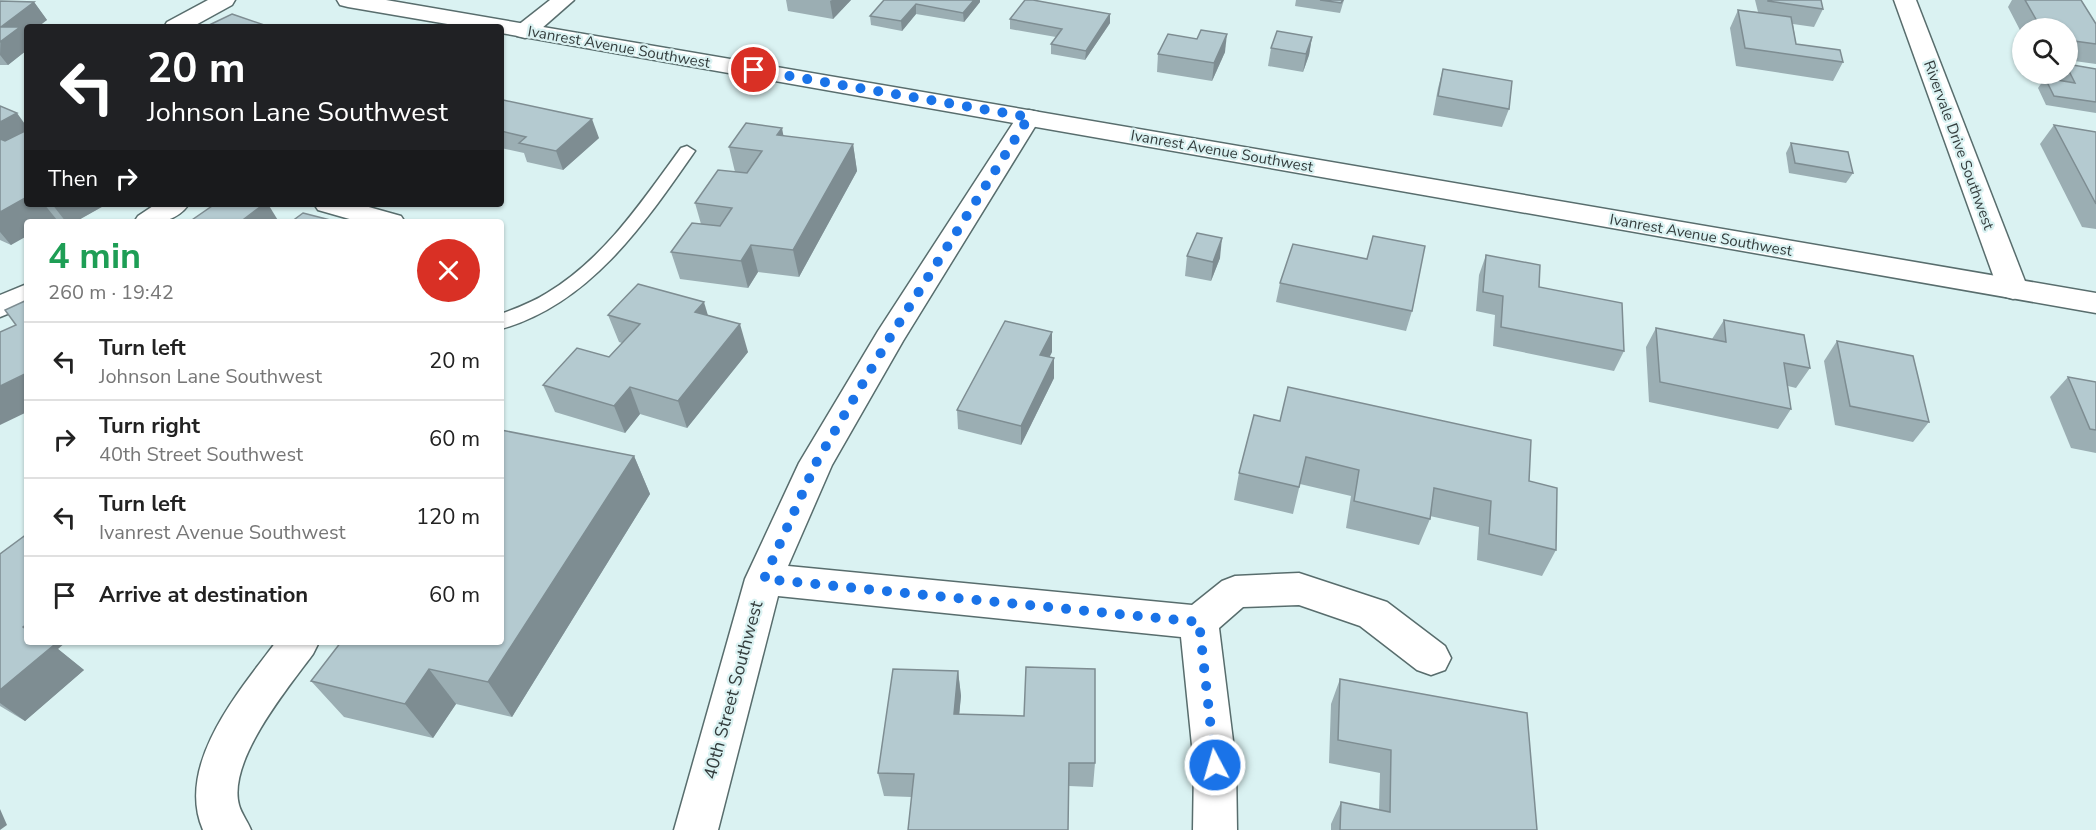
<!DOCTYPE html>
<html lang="en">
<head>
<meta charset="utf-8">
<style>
	:root { --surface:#fff; --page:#f6f6f6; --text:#222; --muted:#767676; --line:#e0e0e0 }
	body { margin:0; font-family:"Nunito Sans",sans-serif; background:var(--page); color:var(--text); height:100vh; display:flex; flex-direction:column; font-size:22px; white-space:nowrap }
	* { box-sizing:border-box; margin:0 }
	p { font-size:20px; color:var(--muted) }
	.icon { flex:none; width:33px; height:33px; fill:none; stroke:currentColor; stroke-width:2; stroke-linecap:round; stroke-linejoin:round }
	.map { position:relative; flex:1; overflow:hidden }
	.details { position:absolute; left:24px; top:219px; width:480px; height:426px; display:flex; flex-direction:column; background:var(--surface); border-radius:6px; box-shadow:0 2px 4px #0004 }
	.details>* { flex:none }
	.banner { position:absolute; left:24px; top:24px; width:480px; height:183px; border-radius:6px; box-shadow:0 2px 4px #0004; background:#202124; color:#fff; overflow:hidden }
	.tools { position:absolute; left:2012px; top:18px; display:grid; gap:12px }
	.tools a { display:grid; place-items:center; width:66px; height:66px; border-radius:50%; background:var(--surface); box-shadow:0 2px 4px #0004; font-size:30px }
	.pin { position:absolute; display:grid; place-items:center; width:51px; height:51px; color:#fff; margin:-26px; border:3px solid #fff; border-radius:50%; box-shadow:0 2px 6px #0007 }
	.me { position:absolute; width:66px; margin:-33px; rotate:354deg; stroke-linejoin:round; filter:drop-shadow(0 0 4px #0008) }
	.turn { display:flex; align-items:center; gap:21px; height:126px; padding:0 24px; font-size:27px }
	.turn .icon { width:78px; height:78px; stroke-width:2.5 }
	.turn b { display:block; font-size:42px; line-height:51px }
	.then { display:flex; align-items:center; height:57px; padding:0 24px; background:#0003; gap:12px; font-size:22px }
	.round { display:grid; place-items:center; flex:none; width:63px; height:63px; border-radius:32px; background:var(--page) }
	.head { display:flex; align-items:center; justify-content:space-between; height:102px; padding:0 24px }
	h1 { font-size:36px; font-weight:700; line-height:45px; color:#1e9e55 }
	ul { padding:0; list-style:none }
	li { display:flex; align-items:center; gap:18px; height:78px; padding:0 24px; border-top:2px solid var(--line) }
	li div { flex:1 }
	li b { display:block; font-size:22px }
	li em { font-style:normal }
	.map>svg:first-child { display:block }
</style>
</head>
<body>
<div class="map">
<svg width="2096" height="830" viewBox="0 0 2096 830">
	<rect width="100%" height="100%" fill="#daf2f2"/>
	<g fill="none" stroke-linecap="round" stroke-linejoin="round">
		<defs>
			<path id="service" d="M687,146L695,151C645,223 590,304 501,329V314C517,308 533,302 547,293C604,259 643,200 681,148Z"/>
			<g id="minor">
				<path d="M208,0H235L232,5L192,27H164L167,22Z"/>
				<path d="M550,0H574L533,36L525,38L517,36L514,31L517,26Z"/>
				<path d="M1894,0H1916L2028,289L2023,296L2013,299L2003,296L1998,289Z"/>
				<path d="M1029,110L1038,112L1041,117L903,341L832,465L788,566L1192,605L1222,581L1235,576L1299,573L1387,602L1445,646L1451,658L1445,670L1431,675L1417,670L1360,626L1299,605L1243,607L1219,628L1236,765L1237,830H1193L1194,765L1181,637L778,596L718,830H674L745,579L799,463L878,331L1017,117L1020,112Z"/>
				<path d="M156,204H189C175,224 156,222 134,222L138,216Z"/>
				<path d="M314,204H358L401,216L405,222H360L318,210Z"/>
				<path d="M27,284V306L0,317V295Z"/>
				<path d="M276,642H319L313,654C288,688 227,761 239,805C241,813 248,822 251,830H203C175,765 239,691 276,642Z"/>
			</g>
			<path id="tertiary" d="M337,0H386L2096,293V313L501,33V27H465L348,7L340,5Z"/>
		</defs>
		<use href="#service" stroke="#586d6d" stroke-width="3"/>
		<use href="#minor" stroke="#586d6d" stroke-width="3"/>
		<use href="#tertiary" stroke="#586d6d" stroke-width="3"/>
		<use href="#service" fill="#fff" fill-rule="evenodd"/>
		<use href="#minor" fill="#fff" fill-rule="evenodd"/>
		<use href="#tertiary" fill="#fff" fill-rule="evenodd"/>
	</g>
	<g fill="#9baeb3">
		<path d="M786,0H851L833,19L788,11Z"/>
		<path d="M884,0H980V2L964,22L916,14L902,31L871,25L870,16Z"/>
		<path d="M1296,0H1344L1340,13L1295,6Z"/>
		<path d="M1755,0H1821L1823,9L1814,27L1793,24L1796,44L1843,62L1833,81L1736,66L1730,28L1738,10L1758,12Z"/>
		<path d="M2012,0H2081L2096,24V64L2067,60V28H2022V34L2008,7Z"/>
		<path d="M0,1L34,2L47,20L27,27V50L8,65H0Z"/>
		<path d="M1110,14V23L1085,60L1051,54V44L1056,37L1010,29V19Z"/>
		<path d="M1312,37L1309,55L1303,72L1268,66L1271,48Z"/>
		<path d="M1197,39L1225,52L1212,81L1157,72L1158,54Z"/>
		<path d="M2067,64L2096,69V113L2046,105L2038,88L2045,78L2062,81L2058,74H2067Z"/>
		<path d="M1443,69L1509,109L1502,127L1433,115L1438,88Z"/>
		<path d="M501,101L599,138L563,170L527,162L524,153L501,148Z"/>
		<path d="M0,106L27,204H107L75,222H61L57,220L52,222H27L11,245L0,240Z"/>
		<path d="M2054,125L2096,132V229L2082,227L2040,144Z"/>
		<path d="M784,136L853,144L857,171L799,277L758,272L748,288L680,279L671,252L701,224L695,203L735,172L729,147Z"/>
		<path d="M1791,143L1853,173L1846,183L1789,173L1786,153Z"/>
		<path d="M1486,255L1539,287L1624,351L1614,371L1493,346L1495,315L1476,311L1479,275Z"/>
		<path d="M1187,256L1220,258L1211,281L1185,276Z"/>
		<path d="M1280,283L1412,311L1406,331L1276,302Z"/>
		<path d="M608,315L708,316L748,352L687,428L640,414L625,433L555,412L543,385L609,357L622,343L619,342Z"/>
		<path d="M1724,320L1810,368L1796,388L1788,386L1791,409L1778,429L1649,402L1646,347L1656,328L1712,339Z"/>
		<path d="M1837,341L1929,422L1913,442L1835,425L1824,361Z"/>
		<path d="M1052,352L1049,357L1054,378L1021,445L958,429L957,410Z"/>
		<path d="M2068,377L2096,382V453L2071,448L2050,397Z"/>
		<path d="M1254,415L1529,481L1556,550L1542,576L1477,560L1479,527L1430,516V519L1419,545L1346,528L1351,496L1300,484L1293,514L1234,500L1239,473Z"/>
		<path d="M634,456L650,494L512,717L456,704L433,738L344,717L311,681L501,642Z"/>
		<path d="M0,554L58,649L84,670L25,721L0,706Z"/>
		<path d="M958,671L961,696L959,714L1095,763L1093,787L1069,786L911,797L884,796L878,773Z"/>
		<path d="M1340,679L1537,830H1331V824L1341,802L1379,810L1380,773L1329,763L1331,704Z"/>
	</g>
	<g fill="#7e8d92">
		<path d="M832,0H851L833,19L830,1Z"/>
		<path d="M974,0H980V2L964,22L963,13Z"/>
		<path d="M34,2L47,20L38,27H27V50L8,65L0,55L1,27Z"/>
		<path d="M916,4V14L902,31L901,21Z"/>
		<path d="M1110,14V23L1085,60L1086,51Z"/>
		<path d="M1227,34L1225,52L1212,81L1214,63Z"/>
		<path d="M1312,37L1309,55L1303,72L1306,54Z"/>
		<path d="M17,113L27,127V144L0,154V122Z"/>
		<path d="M592,119L599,138L563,170L556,151Z"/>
		<path d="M782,128L787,154L777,135Z"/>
		<path d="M853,144L857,171L799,277L793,250Z"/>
		<path d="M27,197V204H44L57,220L52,222H27V236L11,245L0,232V212Z"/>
		<path d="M52,204H107L75,222H66Z"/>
		<path d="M264,204H268L279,222H240Z"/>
		<path d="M1222,238L1220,258L1211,281L1213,262Z"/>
		<path d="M751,245L758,272L748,288L741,261Z"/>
		<path d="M704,302L712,329L695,312Z"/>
		<path d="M740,324L748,352L687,428L678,401Z"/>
		<path d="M1052,332V352L1041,375L1040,355Z"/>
		<path d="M1054,358V378L1021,445V426Z"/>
		<path d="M27,373V412L0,425V386Z"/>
		<path d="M630,387L640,414L625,433L614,406Z"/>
		<path d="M634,456L650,494L512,717L488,682Z"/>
		<path d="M40,642H66L58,649L84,670L25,721L0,703V690Z"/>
		<path d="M429,669L456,704L433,738L405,704Z"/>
		<path d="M958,671L961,696L957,738L954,714Z"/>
		<path d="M0,809L7,825L0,830Z"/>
	</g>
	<g fill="#b4cad0" stroke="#7e8d92" stroke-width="1.5">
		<path d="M884,0H974L963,13L916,4L901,21L870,16Z"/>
		<path d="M1025,0H1033L1110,14L1086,51L1051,44L1062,29L1010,19Z"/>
		<path d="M1320,0H1343L1341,3Z"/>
		<path d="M1768,0H1821L1823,9L1768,1Z"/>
		<path d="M2025,0H2081L2096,24V44L2067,40V28H2041Z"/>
		<path d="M0,1L34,2L1,27H20L0,42Z"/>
		<path d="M1738,10L1791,17L1796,44L1840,50L1843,62L1745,48Z"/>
		<path d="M232,14L270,27H205Z"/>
		<path d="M1201,30L1227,34L1214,63L1158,54L1168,34L1197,39Z"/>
		<path d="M1277,31L1312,37L1306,54L1271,48Z"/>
		<path d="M2067,64L2096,69V102L2054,96L2045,78L2075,83L2067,67Z"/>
		<path d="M1443,69L1512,81L1509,109L1438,96Z"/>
		<path d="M503,100L592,119L556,151L519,143L526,137L501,131V101Z"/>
		<path d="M0,106L17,113L0,122Z"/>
		<path d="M746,123L782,128L777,135L853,144L793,250L751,245L741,261L671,252L692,223L720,226L732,208L695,203L718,170L747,173L762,151L729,147Z"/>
		<path d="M2054,125L2096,132V204Z"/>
		<path d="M27,130V197L0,212V139L5,141Z"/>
		<path d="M1791,143L1848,152L1853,173L1795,163Z"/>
		<path d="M215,204H264L240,222H189Z"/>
		<path d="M303,213L338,222H291Z"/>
		<path d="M1197,233L1222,238L1213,262L1187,256Z"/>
		<path d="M1373,236L1425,246L1412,311L1280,283L1293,244L1367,259Z"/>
		<path d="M1486,255L1540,265L1539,287L1622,303L1624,351L1501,327L1503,296L1483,292Z"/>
		<path d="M638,284L704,302L695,312L740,324L678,401L630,387L614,406L543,385L577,348L609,357L640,324L608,315Z"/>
		<path d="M27,300V373L0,386V332L16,325L5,310Z"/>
		<path d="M1724,320L1804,335L1810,368L1784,363L1791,409L1660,382L1656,328L1726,342Z"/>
		<path d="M1005,321L1052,332L1040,355L1054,358L1021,426L957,410Z"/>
		<path d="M1837,341L1913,356L1929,422L1850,406Z"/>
		<path d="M2068,377L2096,382V430L2090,429Z"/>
		<path d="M1288,387L1531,440L1529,481L1557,488L1556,550L1489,534L1491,501L1434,488L1430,519L1354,501L1359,470L1306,457L1299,487L1239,473L1254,415L1280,421Z"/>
		<path d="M501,430L634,456L488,682L429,669L405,704L311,681L341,642H501Z"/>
		<path d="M27,534V624L23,627L27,630V642H49L54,645L0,690V554Z"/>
		<path d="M1026,667L1095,669V763H1069L1068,830H908L914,774L878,773L893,669L958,671L954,714L1024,716Z"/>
		<path d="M1340,679L1527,713L1537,830H1340L1341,802L1390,812L1391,750L1338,740Z"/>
	</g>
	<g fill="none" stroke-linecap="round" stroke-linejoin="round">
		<path stroke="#1a73e8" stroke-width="10" stroke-dasharray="0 18" d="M754,70L1029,117L889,339L816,463L764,579L1199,622L1215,765"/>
	</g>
	<g text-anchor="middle" stroke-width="4.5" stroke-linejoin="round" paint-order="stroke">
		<g font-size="15" fill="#333c3c" stroke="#daf2f2">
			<text transform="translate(619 47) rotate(10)" y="5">Ivanrest Avenue Southwest</text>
			<text transform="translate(1959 145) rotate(70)" y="5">Rivervale Drive Southwest</text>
			<text transform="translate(1222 151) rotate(10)" y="5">Ivanrest Avenue Southwest</text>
			<text transform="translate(1701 235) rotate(10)" y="5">Ivanrest Avenue Southwest</text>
		</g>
		<g font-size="18" fill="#333c3c" stroke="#daf2f2">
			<text transform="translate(733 690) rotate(-75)" y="6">40th Street Southwest</text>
		</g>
	</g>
</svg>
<div class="tools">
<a><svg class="icon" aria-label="search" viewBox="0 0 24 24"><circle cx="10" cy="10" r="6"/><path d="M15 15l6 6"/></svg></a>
</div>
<div class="pin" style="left:754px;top:70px;background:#d93025"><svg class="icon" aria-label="arrive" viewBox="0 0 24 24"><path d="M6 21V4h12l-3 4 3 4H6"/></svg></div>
<svg class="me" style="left:1215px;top:765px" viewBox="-20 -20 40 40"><circle r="17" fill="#1a73e8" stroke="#fff" stroke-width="3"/><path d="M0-11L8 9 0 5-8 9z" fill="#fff"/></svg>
<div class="banner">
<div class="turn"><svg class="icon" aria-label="left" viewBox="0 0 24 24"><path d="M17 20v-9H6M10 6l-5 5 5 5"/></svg><div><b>20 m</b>Johnson Lane Southwest</div></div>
<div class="then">Then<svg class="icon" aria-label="right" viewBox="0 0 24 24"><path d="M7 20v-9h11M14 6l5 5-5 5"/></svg></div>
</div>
<section class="details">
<div class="head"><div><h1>4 min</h1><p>260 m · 19:42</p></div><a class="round" style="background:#d93025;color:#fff"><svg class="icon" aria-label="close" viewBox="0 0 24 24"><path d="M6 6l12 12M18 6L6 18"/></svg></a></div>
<ul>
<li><svg class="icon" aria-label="left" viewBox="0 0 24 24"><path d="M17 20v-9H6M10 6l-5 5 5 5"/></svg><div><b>Turn left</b><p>Johnson Lane Southwest</p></div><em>20 m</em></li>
<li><svg class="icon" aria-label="right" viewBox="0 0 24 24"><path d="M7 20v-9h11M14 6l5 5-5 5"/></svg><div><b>Turn right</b><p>40th Street Southwest</p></div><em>60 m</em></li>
<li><svg class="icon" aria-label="left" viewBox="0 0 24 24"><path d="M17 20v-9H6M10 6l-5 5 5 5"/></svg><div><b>Turn left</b><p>Ivanrest Avenue Southwest</p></div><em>120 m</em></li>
<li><svg class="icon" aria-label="arrive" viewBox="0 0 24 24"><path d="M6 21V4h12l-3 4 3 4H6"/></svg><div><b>Arrive at destination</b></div><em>60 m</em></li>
</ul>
</section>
</div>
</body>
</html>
